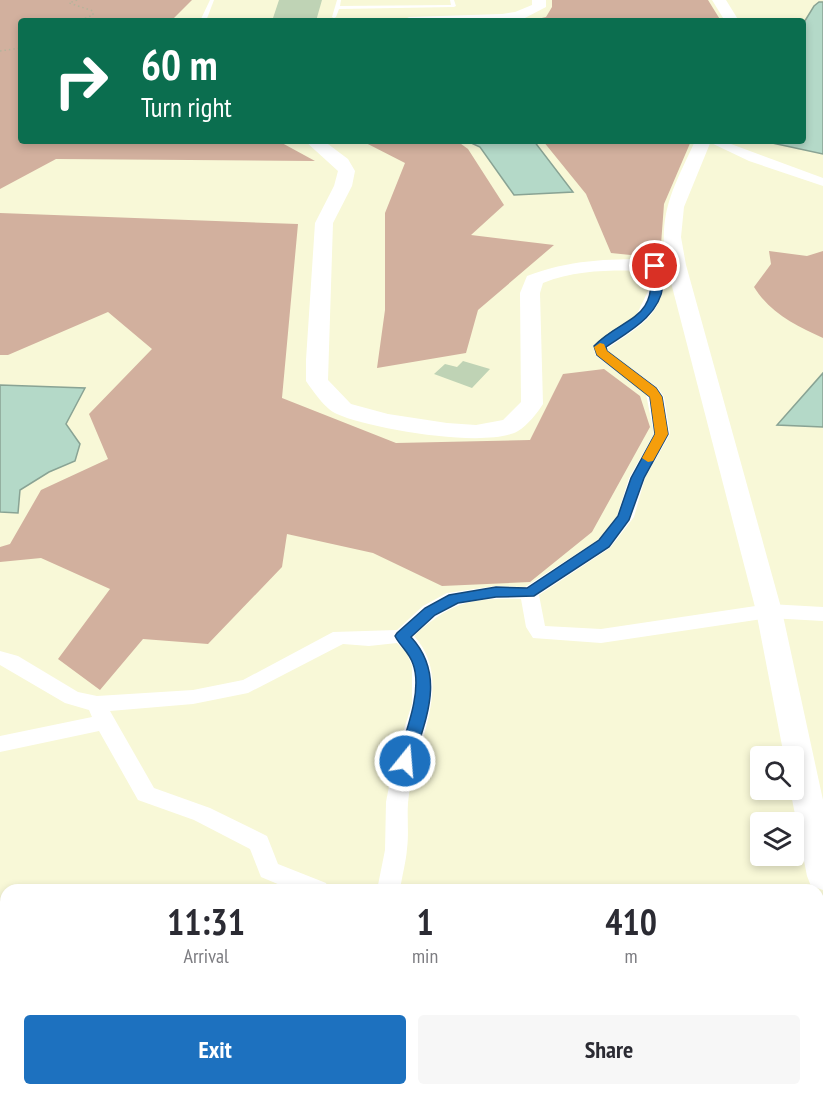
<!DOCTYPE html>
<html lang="en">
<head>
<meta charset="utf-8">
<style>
	:root { --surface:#fff; --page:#f7f7f7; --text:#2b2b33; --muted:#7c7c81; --accent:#1d71bf }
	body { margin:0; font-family:"PT Sans Narrow",sans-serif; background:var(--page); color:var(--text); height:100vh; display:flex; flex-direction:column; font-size:22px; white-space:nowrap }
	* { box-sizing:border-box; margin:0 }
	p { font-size:20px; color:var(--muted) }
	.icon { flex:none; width:33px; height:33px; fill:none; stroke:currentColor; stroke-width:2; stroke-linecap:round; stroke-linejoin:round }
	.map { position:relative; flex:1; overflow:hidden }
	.side { position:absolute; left:0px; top:884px; width:824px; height:212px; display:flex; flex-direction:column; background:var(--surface); border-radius:18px 18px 0 0; box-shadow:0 3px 9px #0003 }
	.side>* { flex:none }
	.guide { position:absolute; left:18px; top:18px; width:788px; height:126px; border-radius:6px; box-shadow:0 3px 9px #0003; background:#0b6e4f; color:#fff; overflow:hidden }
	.fabs { position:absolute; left:750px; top:746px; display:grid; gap:12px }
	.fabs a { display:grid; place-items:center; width:54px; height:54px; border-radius:6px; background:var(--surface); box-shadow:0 3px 9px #0003; font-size:30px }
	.pin { position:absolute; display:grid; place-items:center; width:51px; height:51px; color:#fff; margin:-26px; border:3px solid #fff; border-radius:50%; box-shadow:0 2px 6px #0007 }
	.me { position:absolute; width:66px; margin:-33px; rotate:17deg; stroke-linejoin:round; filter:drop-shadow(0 0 4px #0008) }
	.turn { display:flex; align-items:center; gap:21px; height:126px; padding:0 24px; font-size:27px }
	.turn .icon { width:78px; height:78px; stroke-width:2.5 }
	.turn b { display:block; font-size:42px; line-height:51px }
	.eta { display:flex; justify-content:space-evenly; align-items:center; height:102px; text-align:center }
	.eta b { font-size:36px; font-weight:700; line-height:42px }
	.button { display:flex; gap:12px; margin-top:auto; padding:12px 24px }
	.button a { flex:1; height:69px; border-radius:6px; background:var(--accent); color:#fff; font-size:24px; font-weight:700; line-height:69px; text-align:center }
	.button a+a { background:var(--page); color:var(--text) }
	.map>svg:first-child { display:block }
</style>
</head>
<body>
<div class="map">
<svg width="823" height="1094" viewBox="0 0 823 1094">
	<rect width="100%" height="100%" fill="#f8f8d7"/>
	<g fill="#d2b09e">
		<path d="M0,0H192L171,21H21V141L282,143L315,161L56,159L0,189Z"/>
		<path d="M552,0H708L721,21H529L546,17L552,7Z"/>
		<path d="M362,141H457L468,149L504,205L471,235L554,245L478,310L466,353L377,368L385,310V213L405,163Z"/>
		<path d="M543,141H691L664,204L660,258L611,253L586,194Z"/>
		<path d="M0,213L298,224L282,398L396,443L530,440L563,374L604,369L640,396L650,427L592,532L530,582L442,586L373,553L287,534L282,567L208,644L143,639L100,690L58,659L110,589L41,558L0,562V547L10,544L41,490L108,459L89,414L152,349L108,312L8,355H0Z"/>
		<path d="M769,251L807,256L823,251V338C796,326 770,313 754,287L771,264Z"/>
	</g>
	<g fill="#b4d9c8" stroke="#89a394" stroke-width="1.5">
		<path d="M819,2H823V154L763,141H802L803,24L814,6Z"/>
		<path d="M467,141H534L573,192L514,195L480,147Z"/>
		<path d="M823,373V427L777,425Z"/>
		<path d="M0,385L85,388L66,424L80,444L75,461L49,472L20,490L18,513L0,512Z"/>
	</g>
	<g fill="#bfd3b5">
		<path d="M279,0H322L316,21H272Z"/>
		<path d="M463,361L490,369L472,388L434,374L445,364L457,367Z"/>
	</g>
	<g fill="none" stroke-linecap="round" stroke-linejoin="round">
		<g stroke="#b4b49a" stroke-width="1.5" stroke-dasharray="1.5 3" stroke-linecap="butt">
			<path d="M77,0L69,3L93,11V15L78,21"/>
			<path d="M0,51L21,48"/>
		</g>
		<g stroke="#b4b49a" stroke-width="4" stroke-dasharray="4 6" stroke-linecap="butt">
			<path d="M818,1060L823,1061"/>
			<path d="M0,1086L6,1087"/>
			<path d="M15,1089L40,1094"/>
			<path d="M152,1094L156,1089"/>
		</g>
		<g fill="#fff" fill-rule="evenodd">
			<path d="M210,0H214L206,21H200Z"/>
			<path d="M337,0H341L340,6L451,5L450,0H454L456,6L454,7L339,9L336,17L334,18L332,17Z"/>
		</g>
		<g fill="#fff" fill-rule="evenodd">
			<path d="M707,141H723L823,178V186L749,161Z"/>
			<path d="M655,261L662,265C669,312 642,325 608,348V351L658,388L664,397L670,434L645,478L634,517L610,548L539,595L545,626L601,629L769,604L823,607V621L769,618L601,643L533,638L526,627L521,599C470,598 451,602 414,636C457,683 412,749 408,803C407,818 409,834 407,849C406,862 402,876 400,890H377L385,850L386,802L394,761L412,704V666L407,653L397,643L369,646L343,644L248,693L193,704L110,711L154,788L210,808L267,836L278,864L326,883L329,890H292L261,877L250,849L194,820L138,800L99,731L0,752V736L92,717L89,710L65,703L0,665V651L18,656L78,692L97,696L193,690L243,680L333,632L397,630L423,606L447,593L496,586L525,587L598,540L617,516L629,478L654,434L646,394L596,356L593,346L636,316L651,285L648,265Z"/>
			<path d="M363,1089H389L388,1094H362Z"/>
		</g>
		<g fill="#fff" fill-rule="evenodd">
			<path d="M532,0H546V7L523,19L512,21H402L409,17L502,14L515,12L532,5Z"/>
			<path d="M712,0H726L739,21H725Z"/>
			<path d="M305,141H324L348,159L355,171L352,186L333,223L328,380L351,404L388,414L447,423L476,425L503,420L521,402L520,293L527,276C573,258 617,259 665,259C659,209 675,185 695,141H711L684,207L681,237L686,265L782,611L823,800V890L811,886L807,876L790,789H794V756H784L756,611L668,271C625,271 583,267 543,283L540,293L543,404C538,412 527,426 518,431C487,449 370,429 337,414C326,410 313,391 306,381V360L315,223L334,186L338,171Z"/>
		</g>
	</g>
	<path fill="#1d71bf" stroke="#13497c" stroke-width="1.5" d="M655,262L660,266C661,271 664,279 663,285C660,316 628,332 606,347L607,351L656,388L662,397L668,434L644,478L629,520L609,547L534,596L496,597L458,603L435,615L411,637C446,675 426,718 413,761L411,765L405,767L399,765L397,761C405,734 423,691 413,664C409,652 400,646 395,636L397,633L425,608L449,595L496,587L527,588L599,540L618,516L631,478L655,434L650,397L597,355L594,346C623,316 658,322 650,266Z"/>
	<path fill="#f59e0b" d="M600,343L604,344L607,351L656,388L662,397L668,434L653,461L648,462L642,458L655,434L650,397L597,355L594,347Z"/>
</svg>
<div class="fabs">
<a><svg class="icon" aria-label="search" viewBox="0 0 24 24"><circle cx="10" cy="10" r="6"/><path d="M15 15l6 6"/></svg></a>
<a><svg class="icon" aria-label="layers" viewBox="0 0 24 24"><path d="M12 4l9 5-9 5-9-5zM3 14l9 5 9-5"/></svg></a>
</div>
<div class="pin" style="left:655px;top:266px;background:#d93025"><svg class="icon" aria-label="arrive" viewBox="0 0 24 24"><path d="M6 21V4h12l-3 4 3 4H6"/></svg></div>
<svg class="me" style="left:405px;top:761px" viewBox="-20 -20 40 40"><circle r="17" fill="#1d71bf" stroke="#fff" stroke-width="3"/><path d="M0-11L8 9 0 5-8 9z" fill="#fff"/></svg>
<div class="guide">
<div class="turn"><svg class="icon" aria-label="right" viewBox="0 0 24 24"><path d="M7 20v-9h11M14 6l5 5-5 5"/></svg><div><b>60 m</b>Turn right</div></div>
</div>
<section class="side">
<div class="eta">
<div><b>11:31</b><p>Arrival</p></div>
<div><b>1</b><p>min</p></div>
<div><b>410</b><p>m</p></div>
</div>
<div class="button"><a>Exit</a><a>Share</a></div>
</section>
</div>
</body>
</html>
